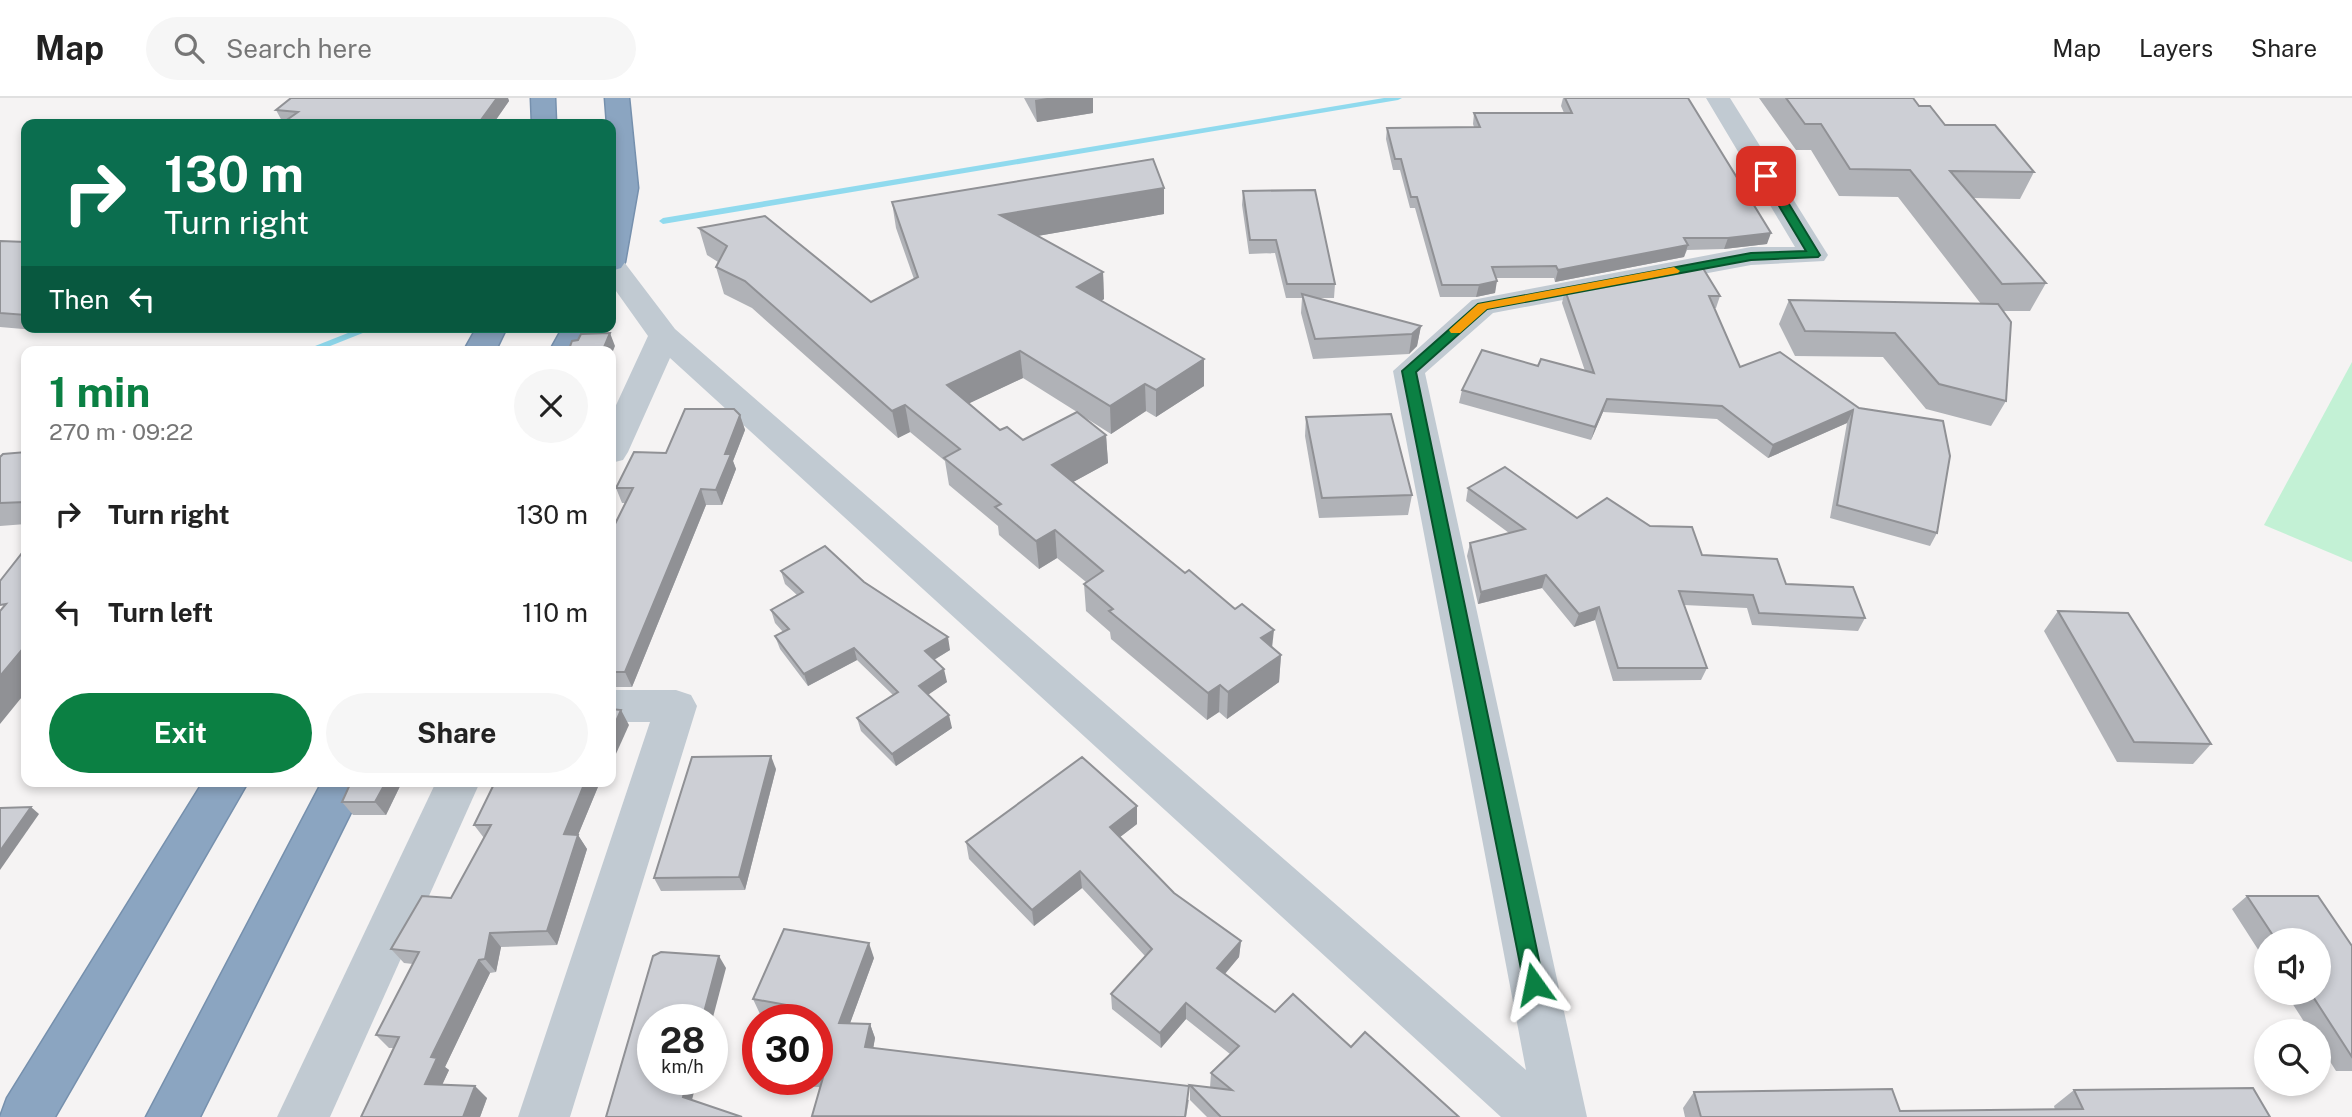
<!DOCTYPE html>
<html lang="en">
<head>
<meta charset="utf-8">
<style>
	:root { --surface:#fff; --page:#f6f6f6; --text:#222; --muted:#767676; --line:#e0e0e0; --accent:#0b8043 }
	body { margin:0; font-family:"Public Sans",sans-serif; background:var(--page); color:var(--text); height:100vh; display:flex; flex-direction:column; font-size:26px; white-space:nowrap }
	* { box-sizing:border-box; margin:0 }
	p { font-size:23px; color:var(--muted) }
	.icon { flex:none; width:38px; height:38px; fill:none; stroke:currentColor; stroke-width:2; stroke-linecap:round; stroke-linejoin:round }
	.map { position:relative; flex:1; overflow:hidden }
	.sheet { position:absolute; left:21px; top:248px; width:595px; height:441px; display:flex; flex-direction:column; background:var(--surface); border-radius:14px; box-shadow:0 4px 10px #0003 }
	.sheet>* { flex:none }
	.banner { position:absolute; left:21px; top:21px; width:595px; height:214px; border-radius:14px; box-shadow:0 4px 10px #0003; background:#0b6e4f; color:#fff; overflow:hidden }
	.tools { position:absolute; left:2254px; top:830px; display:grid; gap:14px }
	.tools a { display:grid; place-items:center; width:77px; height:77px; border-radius:50%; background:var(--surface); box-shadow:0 4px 10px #0003; font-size:35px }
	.speed { position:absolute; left:637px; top:906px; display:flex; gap:14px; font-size:35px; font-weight:700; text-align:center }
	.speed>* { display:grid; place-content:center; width:91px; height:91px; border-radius:50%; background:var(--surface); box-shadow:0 4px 10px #0003; line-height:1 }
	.speed small { font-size:18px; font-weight:400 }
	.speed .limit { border:10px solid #d22; background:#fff; color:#111 }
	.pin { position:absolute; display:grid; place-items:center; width:60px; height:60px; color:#fff; margin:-30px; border-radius:14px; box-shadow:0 4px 10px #0006 }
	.me { position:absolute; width:77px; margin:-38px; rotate:348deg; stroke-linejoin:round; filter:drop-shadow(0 0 5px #0008) }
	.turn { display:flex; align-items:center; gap:24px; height:147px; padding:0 28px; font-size:32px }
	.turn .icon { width:91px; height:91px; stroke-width:2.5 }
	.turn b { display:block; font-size:49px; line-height:60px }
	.then { display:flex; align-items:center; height:66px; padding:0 28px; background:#0003; gap:14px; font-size:26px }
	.round { display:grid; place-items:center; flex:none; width:74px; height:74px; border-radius:37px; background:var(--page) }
	.summary { display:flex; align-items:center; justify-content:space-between; height:119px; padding:0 28px }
	h1 { font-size:42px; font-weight:700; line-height:52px; color:var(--accent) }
	.button { display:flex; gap:14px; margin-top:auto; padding:14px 28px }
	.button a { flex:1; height:80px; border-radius:42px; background:var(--accent); color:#fff; font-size:28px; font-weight:700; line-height:80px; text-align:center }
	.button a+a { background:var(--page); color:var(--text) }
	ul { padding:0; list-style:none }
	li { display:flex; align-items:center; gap:21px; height:98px; padding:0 28px }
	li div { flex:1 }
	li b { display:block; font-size:26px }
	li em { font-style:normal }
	header { display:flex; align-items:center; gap:42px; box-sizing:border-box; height:98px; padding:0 35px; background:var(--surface); border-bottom:2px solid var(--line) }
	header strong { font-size:33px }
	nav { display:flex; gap:38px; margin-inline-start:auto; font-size:24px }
	.search { width:490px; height:63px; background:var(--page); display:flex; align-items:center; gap:18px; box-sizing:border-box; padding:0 24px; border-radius:38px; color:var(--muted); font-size:26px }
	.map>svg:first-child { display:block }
</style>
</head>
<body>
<header>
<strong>Map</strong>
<div class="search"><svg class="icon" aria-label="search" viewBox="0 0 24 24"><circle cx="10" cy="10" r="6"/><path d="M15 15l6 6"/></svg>Search here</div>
<nav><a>Map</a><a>Layers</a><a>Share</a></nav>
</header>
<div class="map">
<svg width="2352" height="1019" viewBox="0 0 2352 1019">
	<rect width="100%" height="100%" fill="#f5f3f3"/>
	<path fill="#c3f1d5" d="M2352,264V464L2264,427Z"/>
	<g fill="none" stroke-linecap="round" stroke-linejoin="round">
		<g fill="#90daee" fill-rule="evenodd">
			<path d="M1384,0H1402L1398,2L663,126L659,123L663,120Z"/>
			<path d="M363,229H378L315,254H300Z"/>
		</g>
		<defs>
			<g id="highway">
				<path d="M531,0H555L556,26H532Z"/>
				<path d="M605,0H629L638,90L625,164L621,170L611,173V26H607Z"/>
				<path d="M477,229H507L495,254H463Z"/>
				<path d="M563,229H593L581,254H549Z"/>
				<path d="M203,684H248L55,1019H0L7,1000Z"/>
				<path d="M322,684H366L200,1019H146Z"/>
			</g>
		</defs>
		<use href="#highway" stroke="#7690ad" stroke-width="3"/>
		<g fill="#c1cad2" fill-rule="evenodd">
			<path d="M1706,0H1730L1828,157L1824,163L1751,167L1493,215L1425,275L1587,1019H1501L670,260L628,354L623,362L611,365V318L648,238L611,186V157L621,160L675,231L1526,972L1393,273L1472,202L1751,149H1795Z"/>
			<path d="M611,592H676L691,597L697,608L570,1019H518L650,624H611Z"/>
			<path d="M436,684H480L330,1019H277Z"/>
		</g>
		<use href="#highway" fill="#8ba5c1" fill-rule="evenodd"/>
	</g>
	<g fill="#b0b2b7" fill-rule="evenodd">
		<path d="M291,0H508L509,3L493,26H281L283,25L276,12Z"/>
		<path d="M1024,0H1093V15L1037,24Z"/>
		<path d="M1563,0H1688L1767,146L1724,151L1687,152L1684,159L1555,184L1554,180H1496L1495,195L1476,199H1440L1415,110H1410L1400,72H1393L1386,41L1387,30L1474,29L1473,26L1474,15H1564L1561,8Z"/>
		<path d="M1759,0H1913L1919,8L1945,27L2034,74L2020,101L1973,100L2046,185L2030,213H2004L2006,303L1991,328L1926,311L1883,259L1795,258L1779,226L1789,202L1981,206L1898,99L1839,98L1811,52H1796Z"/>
		<path d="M1243,93L1335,186L1334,200H1318L1421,228L1417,248L1409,256L1313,261L1301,215L1302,200H1286L1275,155L1249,156L1242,107Z"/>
		<path d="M892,104L1164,116L1037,138L1103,174L1104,201L1101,203L1204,261V288L1156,319L1146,313L1111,336L1078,315L1106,337L1108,365L1073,384L1281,557L1279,584L1227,621L1219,614L1207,622L1111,541L1110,534L1086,513L1084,486L1086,484L1057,460L1039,471L999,437L998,428L949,387L945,363L910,334L898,340L752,210L724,196L716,169L718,164L707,157L699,130L871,204L914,181L896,130ZM1023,280L1077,314L1023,342L1000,332L969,305Z"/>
		<path d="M0,143L26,144V229H64L58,234L0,229Z"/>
		<path d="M1565,192L1720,198L1716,210H1714L1740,269L1859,310L1937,435L1930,448L1830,420L1847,325L1768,360L1717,321L1603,314L1591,342L1459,305L1462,292L1538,268L1585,273L1562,205Z"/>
		<path d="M740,317L745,332L733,363L736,371L722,407H706L632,589H611V434L625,405H622L616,390L666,355Z"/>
		<path d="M1306,319L1412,397L1408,417L1319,420L1305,338Z"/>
		<path d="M26,354V426L0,428V359Z"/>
		<path d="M1468,390L1577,420L1650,428L1702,457L1786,486L1865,520L1858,533L1752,527L1747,510L1684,507L1707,570L1701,582L1613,583L1595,522L1574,529L1542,490L1478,506L1467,458L1470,445L1509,435L1466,403Z"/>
		<path d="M781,473L864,484L950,552L934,562L947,584L928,596L952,630L896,668L861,633L857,620L893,597L857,562L808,588L780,551L775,538L783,534L775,525L771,512L797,497L785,486Z"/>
		<path d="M2058,513L2211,646L2193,666L2117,664L2044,533Z"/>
		<path d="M776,671L745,792L661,793L654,780Z"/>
		<path d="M402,684L386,717H353L342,704Z"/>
		<path d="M495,684H600L578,737L587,751L557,847L501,849L496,874L490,875L445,969L449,972L442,987L487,1000L480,1019H361L394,950H389L376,937L413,866L404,865L391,851L451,800L484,740L474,727Z"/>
		<path d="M1137,726L1120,739L1174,795L1241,843L1239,859L1225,876L1275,914L1351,949L1459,1019H1207L1190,1002V987L1210,990L1211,975L1230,956L1186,921L1161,950L1112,911L1111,896L1145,858L1082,790L1034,828L969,761L966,744Z"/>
		<path d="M2247,798L2352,848V973H2336L2319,946V933H2310L2285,894H2319V842H2266V864L2232,811Z"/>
		<path d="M874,860L850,925L870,926L875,940L873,950L1189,1002L1186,1019H812L820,989L778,988L774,982H817V922L784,920L760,916L753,901Z"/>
		<path d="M2074,992L2270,1019H1685L1683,1010L1694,994L1900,1013L2055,1012L2054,1008Z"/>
	</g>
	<g fill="#909195">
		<path d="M497,0H508L509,3L493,26H478Z"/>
		<path d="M1047,0H1093V15L1037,24L1035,2Z"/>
		<path d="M1164,90V116L1003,144L1000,117Z"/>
		<path d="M1771,135L1767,146L1724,151L1728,140Z"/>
		<path d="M1688,147L1684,159L1555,184L1558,172Z"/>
		<path d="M1103,174L1104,201L1079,216L1077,189Z"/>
		<path d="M1497,183L1495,195L1476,199L1479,187Z"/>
		<path d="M1421,228L1417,248L1409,256L1412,236Z"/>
		<path d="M55,229H64L58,234Z"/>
		<path d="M610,235L615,248L611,258V254H602Z"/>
		<path d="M1020,253L1023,280L951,314L947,287Z"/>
		<path d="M1204,261V288L1156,319V292Z"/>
		<path d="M1145,286L1146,313L1111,336L1110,308Z"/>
		<path d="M1607,301L1603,314L1591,342L1595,329Z"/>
		<path d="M905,307L910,334L898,340L892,313Z"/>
		<path d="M1853,312L1847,325L1768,360L1773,347Z"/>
		<path d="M740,317L745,332L733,363L736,371L722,407L716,392L725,356Z"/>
		<path d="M1106,337L1108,365L1055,394L1052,367Z"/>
		<path d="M701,391L706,407L632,589L625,574Z"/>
		<path d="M1055,432L1057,460L1039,471L1036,443Z"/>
		<path d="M1546,477L1542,490L1478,506L1481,494Z"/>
		<path d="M1599,509L1595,522L1574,529L1579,516Z"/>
		<path d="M1274,532L1271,559L1261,540Z"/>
		<path d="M948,539L950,552L927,566L925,553Z"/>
		<path d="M26,547V594L0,626V578Z"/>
		<path d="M854,550L857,562L808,588L804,576Z"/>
		<path d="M1281,557L1279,584L1227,621L1228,594Z"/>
		<path d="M944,571L947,584L922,601L919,588Z"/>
		<path d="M1220,587L1219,614L1207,622L1208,595Z"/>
		<path d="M621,612L629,627L611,667V635Z"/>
		<path d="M949,617L952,630L896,668L892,656Z"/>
		<path d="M771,658L776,671L745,792L739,779Z"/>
		<path d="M386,684H402L386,717L375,704Z"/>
		<path d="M585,684H600L578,737L587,751L557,847L547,833L564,736Z"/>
		<path d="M1137,708V726L1111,746L1110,729Z"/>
		<path d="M31,709L39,716L0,772V753Z"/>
		<path d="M1080,773L1082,790L1034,828L1032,812Z"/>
		<path d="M490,835L501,849L496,874L485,861Z"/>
		<path d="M1241,843L1239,859L1217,885V870Z"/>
		<path d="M869,845L874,860L845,939L839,925Z"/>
		<path d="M719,858L726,870L712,923L702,922Z"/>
		<path d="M479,862L490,875L445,969L449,972L437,998L425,986L431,959Z"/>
		<path d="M1186,905V921L1161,950L1160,935Z"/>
		<path d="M870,926L875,940L871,963L865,949Z"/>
		<path d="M687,982H697L690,1010L683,999Z"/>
		<path d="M475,988L487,1000L480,1019H463Z"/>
	</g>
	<g fill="#cdcfd5" stroke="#909195" stroke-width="2">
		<path d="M291,0H497L478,26H281L298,14L276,12Z"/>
		<path d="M1565,0H1688L1771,135L1728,140H1684L1688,147L1558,172L1556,168L1492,169L1497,183L1479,187H1442L1417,99H1411L1401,61H1395L1387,30L1480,29L1474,15H1572Z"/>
		<path d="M1786,0H1913L1919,8H1930L1945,27H1995L2034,74L1950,73L2046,185L2002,186L1910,72L1850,71L1821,26H1805Z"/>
		<path d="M1153,61L1164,90L1000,117L1103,174L1077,189L1204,261L1156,292L1145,286L1110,308L1020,253L947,287L1000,332L1007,329L1023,342L1077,314L1106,337L1052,367L1185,475L1189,472L1235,511L1242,506L1274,532L1261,540L1281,557L1228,594L1220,587L1208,595L1109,513L1113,511L1084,486L1103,473L1055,432L1036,443L995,409L1001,406L944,360L960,351L905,307L892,313L745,183L716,169L727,148L699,130L765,118L871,204L918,179L892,104Z"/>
		<path d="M1315,92L1335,186H1287L1276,142H1250L1243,93Z"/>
		<path d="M0,143L26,144V217L0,215Z"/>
		<path d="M1701,167L1720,198H1709L1740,269L1780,254L1859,310L1943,323L1950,358L1937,435L1837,407L1853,312L1773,347L1722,308L1607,301L1595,329L1462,292L1482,252L1538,268L1541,261L1594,275L1565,192Z"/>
		<path d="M1302,196L1421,228L1412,236L1315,241Z"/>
		<path d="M1789,202L1998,206L2011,224L2006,303L1939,286L1895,235L1805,233Z"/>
		<path d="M610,235L602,254H568L572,243L578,242L581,236Z"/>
		<path d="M685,311H734L740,317L725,356H731L716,392L701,391L625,574H611V434L633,390H616L634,354L666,355Z"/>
		<path d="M1391,316L1412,397L1322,400L1306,319Z"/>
		<path d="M26,354V404L0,405V359L3,356Z"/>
		<path d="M1505,369L1577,420L1607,400L1650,428L1692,429L1702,457L1777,461L1786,486L1853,489L1865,520L1759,515L1753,497L1679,493L1707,570H1618L1599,509L1579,516L1546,477L1481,494L1470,445L1525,431L1468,390Z"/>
		<path d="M825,448L864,484L948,539L925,553L944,571L919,588L949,617L892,656L857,620L898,594L854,550L804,576L775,538L789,531L771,512L803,494L781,473Z"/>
		<path d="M26,450V547L0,578V513L6,506L0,507V483Z"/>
		<path d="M2058,513L2128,515L2211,646L2134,644Z"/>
		<path d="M611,611L621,612L611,635Z"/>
		<path d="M771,658L739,779L654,780L692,659Z"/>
		<path d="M1082,659L1137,708L1110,729L1174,795L1241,843L1217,870L1275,914L1293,896L1351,949L1365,934L1459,1019H1221L1190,987L1232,992L1211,975L1239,948L1186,905L1160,935L1111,896L1152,851L1080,773L1032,812L966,744Z"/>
		<path d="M351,684H386L375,704H342Z"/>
		<path d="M495,684H585L564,736L578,737L547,833L490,835L485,861L479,862L431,959L437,960L425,986L475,988L463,1019H361L399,939L376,937L419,854L391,851L422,798L451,800L491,727H474Z"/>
		<path d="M31,709L0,753V710Z"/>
		<path d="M2247,798H2318L2352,848V959L2310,894H2319V842H2276Z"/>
		<path d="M784,831L869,845L839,925L870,926L865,949L1189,988L1185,1019L812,1018L824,976H817V922H784L787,907L753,901Z"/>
		<path d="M661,854L719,858L702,922H653V982H687L683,999L742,1019H606L653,858Z"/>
		<path d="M2253,990L2270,1019H1701L1694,994L1892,991L1900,1013L2083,1011L2074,992Z"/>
	</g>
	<path fill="#0b8043" stroke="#07532c" stroke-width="2" d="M1766,75L1772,78L1820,157L1818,159L1751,162L1487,211L1416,274L1544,886L1541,892L1534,895L1527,892L1524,886L1402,273L1478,206L1751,155L1806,153L1761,78Z"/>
	<path fill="#f59e0b" d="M1674,169L1680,173L1678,175L1487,211L1460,235H1451L1449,232L1478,206Z"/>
</svg>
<div class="tools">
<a><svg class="icon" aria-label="sound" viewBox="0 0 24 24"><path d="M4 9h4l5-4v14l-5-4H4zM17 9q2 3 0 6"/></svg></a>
<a><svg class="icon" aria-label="search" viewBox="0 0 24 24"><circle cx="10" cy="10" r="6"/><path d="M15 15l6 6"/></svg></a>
</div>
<div class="speed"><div>28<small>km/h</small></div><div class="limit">30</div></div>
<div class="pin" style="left:1766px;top:78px;background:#d93025"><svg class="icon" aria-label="arrive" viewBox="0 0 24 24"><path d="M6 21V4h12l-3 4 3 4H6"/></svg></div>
<svg class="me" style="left:1534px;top:886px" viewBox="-20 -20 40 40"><path d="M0-17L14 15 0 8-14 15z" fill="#0b8043" stroke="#fff" stroke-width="4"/></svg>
<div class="banner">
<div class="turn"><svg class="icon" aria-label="right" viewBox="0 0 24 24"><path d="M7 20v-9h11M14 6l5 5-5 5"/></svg><div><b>130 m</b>Turn right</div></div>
<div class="then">Then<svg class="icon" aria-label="left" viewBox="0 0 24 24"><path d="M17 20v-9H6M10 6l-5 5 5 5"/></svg></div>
</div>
<section class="sheet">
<div class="summary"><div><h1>1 min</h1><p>270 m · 09:22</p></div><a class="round"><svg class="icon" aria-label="close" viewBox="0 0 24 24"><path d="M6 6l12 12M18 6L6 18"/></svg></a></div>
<ul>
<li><svg class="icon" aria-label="right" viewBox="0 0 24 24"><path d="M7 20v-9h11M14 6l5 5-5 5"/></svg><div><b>Turn right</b></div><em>130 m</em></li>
<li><svg class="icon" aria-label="left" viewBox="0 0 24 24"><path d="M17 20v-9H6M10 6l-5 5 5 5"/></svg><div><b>Turn left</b></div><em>110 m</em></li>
</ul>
<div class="button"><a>Exit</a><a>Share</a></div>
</section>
</div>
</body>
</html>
